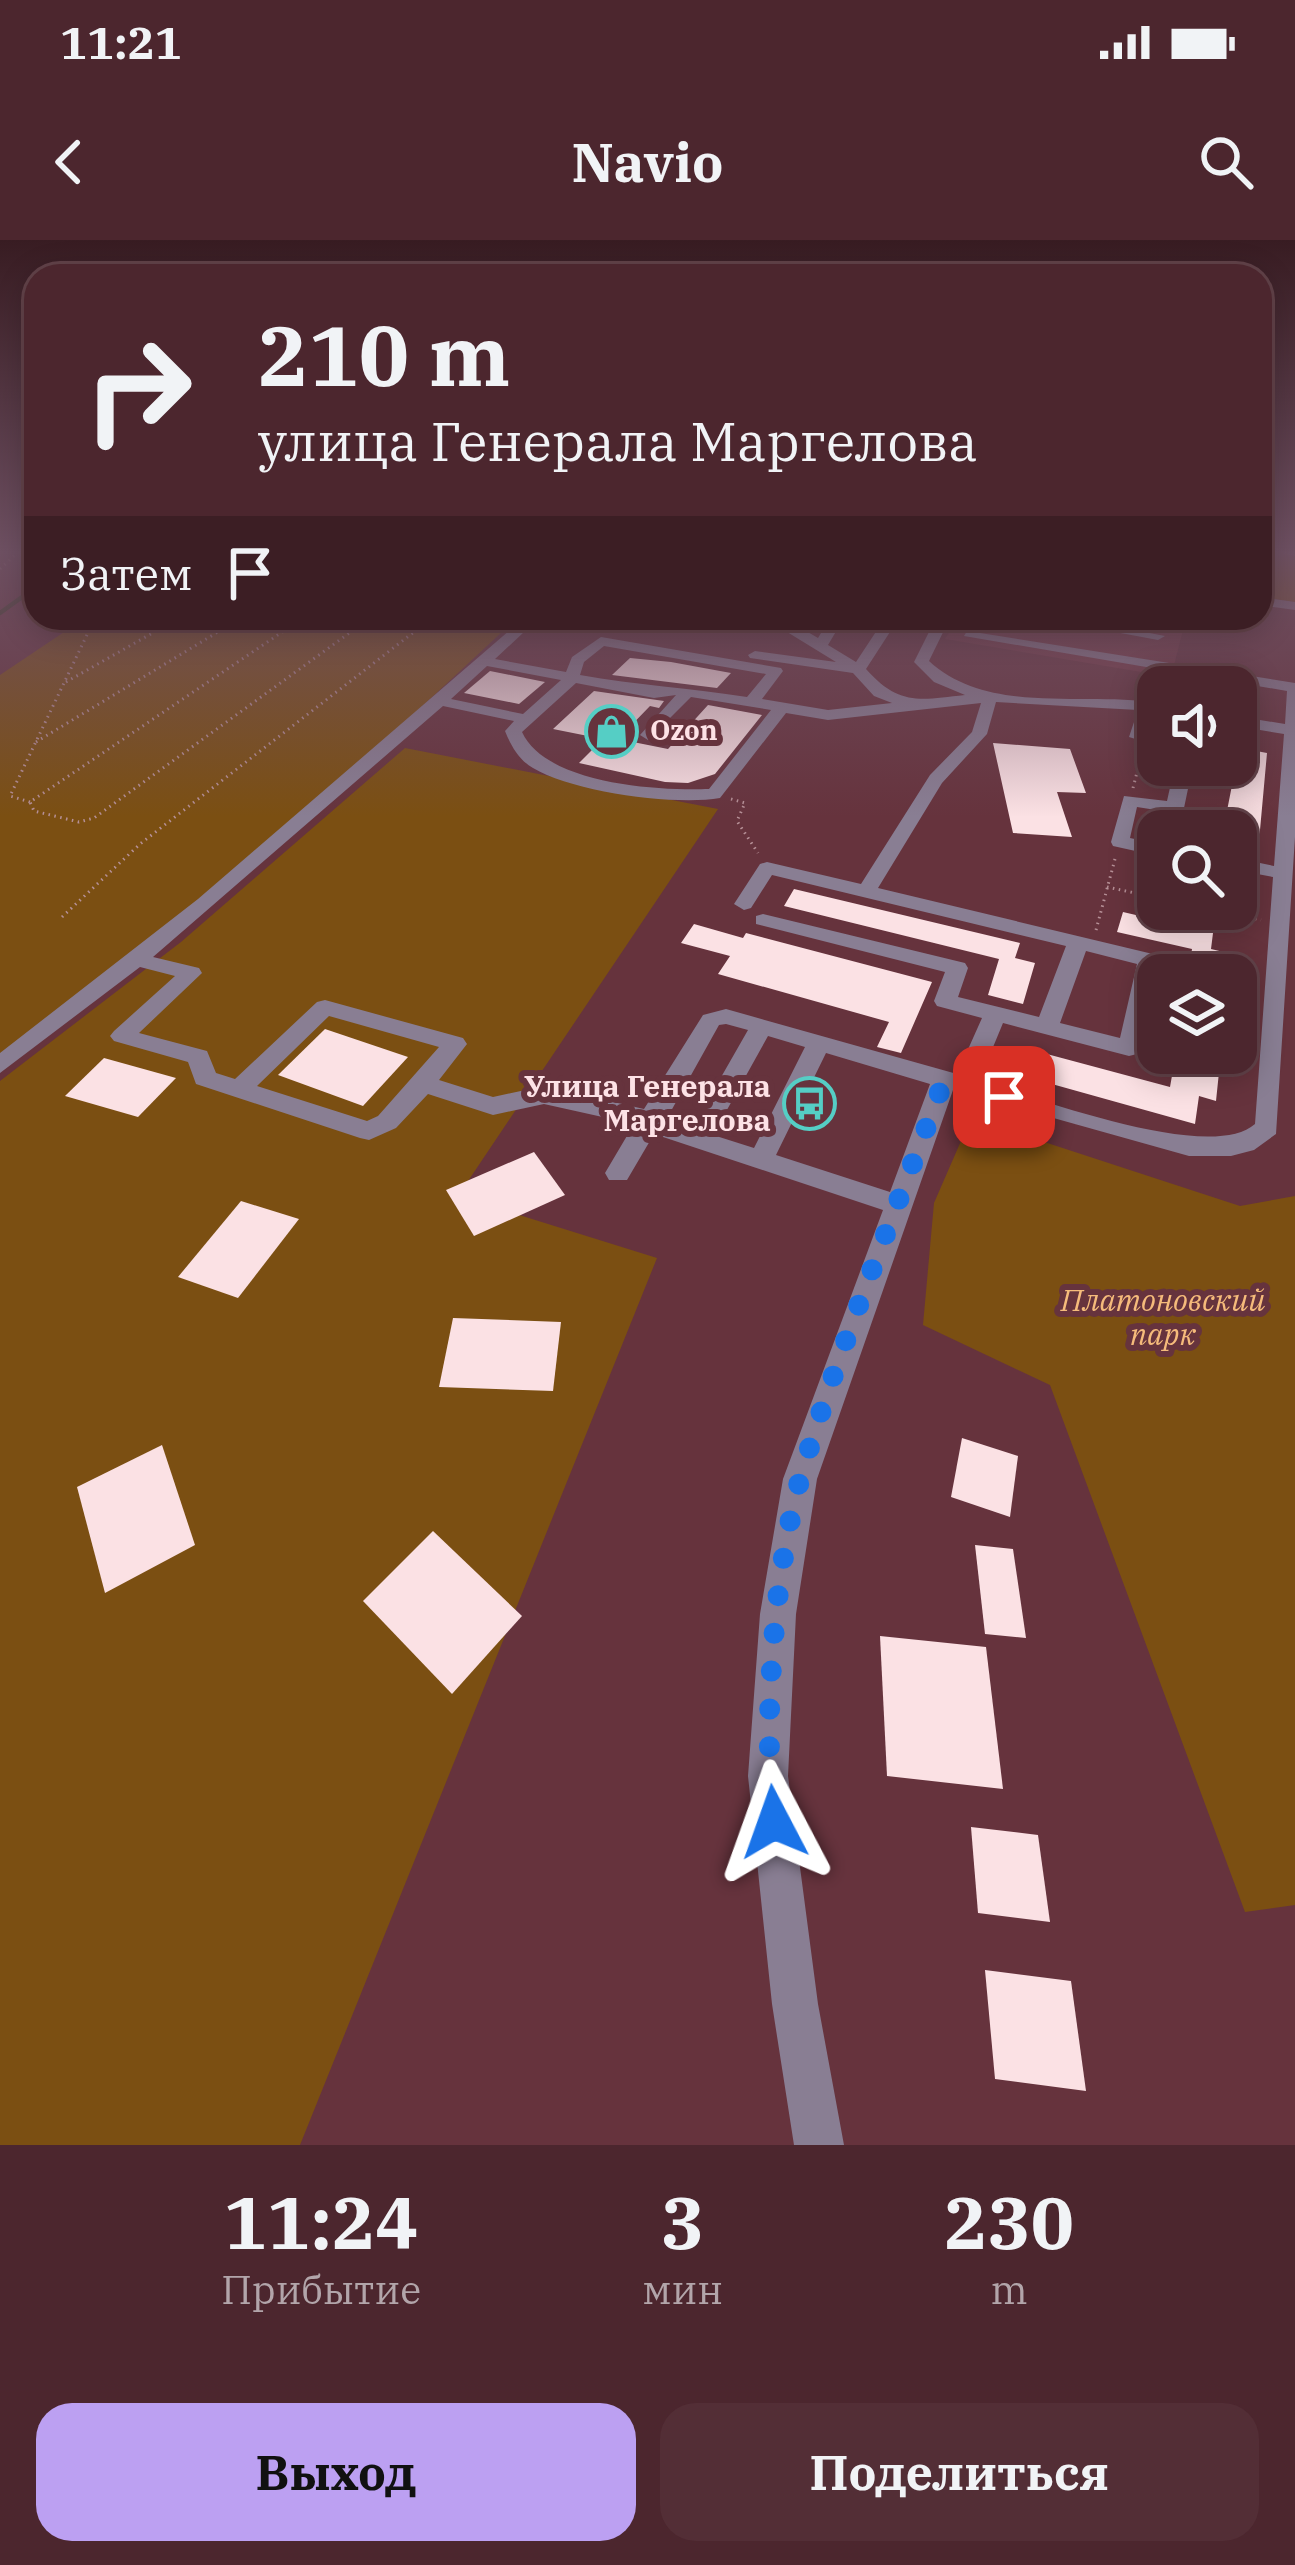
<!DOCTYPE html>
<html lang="ru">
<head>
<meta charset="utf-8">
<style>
	:root { --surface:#4c262e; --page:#532e36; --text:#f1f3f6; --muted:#b2a5aa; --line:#63434a; --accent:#bca0f2 }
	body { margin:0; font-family:"IBM Plex Serif",serif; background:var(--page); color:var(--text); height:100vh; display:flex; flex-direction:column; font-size:45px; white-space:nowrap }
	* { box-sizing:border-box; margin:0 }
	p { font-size:39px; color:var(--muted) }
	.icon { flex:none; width:66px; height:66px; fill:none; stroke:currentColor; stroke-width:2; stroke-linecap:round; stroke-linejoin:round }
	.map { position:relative; height:1905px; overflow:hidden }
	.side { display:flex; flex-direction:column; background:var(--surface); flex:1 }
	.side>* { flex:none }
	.top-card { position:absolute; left:24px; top:24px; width:1248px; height:366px; border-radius:36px; box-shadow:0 6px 30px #0003,0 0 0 3px var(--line); background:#4c262e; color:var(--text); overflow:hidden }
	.controls { position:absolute; left:1137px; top:426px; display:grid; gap:24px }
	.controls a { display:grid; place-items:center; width:120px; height:120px; border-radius:24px; background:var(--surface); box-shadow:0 6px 30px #0003,0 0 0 3px var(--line); font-size:60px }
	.pin { position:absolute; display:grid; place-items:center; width:102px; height:102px; color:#fff; margin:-51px; border-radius:24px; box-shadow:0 6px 18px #0006 }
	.me { position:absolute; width:132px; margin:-66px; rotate:356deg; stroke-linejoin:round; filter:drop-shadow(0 0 9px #0008) }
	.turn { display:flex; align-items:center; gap:42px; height:252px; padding:0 36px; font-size:54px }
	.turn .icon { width:156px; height:156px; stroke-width:2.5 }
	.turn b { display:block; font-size:84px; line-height:102px }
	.then { display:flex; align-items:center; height:114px; padding:0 36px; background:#0003; gap:24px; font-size:45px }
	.eta { display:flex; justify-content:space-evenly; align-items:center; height:204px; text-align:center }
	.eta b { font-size:72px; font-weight:700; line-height:84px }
	.primary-button { display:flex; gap:24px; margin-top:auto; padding:24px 36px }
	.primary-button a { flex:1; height:138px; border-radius:36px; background:var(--accent); color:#111; font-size:48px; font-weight:700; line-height:138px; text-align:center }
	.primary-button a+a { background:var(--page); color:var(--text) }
	.status { display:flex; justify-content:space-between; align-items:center; height:84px; padding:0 60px; background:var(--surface); direction:ltr }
	.status svg { height:33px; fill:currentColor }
	header { display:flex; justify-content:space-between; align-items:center; height:156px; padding:0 36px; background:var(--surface); font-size:54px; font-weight:700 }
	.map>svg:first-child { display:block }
</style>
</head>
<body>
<div class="status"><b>11:21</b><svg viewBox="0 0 49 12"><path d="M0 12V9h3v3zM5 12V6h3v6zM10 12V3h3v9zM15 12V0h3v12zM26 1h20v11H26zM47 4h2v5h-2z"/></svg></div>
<header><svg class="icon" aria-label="back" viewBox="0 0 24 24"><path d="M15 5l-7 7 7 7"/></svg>Navio<svg class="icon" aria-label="search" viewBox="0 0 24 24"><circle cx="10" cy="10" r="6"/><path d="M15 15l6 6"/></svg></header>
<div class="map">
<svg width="1295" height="1905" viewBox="0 0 1295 1905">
	<rect width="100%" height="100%" fill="#66333d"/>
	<path fill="#753a46" d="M958,378H1186L1171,437L945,399Z"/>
	<g fill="#7b4f12">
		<path d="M1260,311H1295V362L1260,357Z"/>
		<path d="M85,378H517L285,594L0,816V435Z"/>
		<path d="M405,508L718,569L458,956L657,1018L300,1905H0V841L181,702Z"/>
		<path d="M971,878L1240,966L1295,956V1665L1245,1672L1050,1145L923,1085L934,963Z"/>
	</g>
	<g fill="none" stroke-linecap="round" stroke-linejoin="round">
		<path stroke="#273513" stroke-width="4.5" d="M0,373L36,347"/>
	</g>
	<g fill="#fbe1e4">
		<path d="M630,418L671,422L731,433L717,448L612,435Z"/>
		<path d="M490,431L545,442L519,464L464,453Z"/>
		<path d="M594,451L664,461L659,468L650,466L618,499L668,509L708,465L762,475L715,534L688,543L665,542L579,523L603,499L553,489Z"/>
		<path d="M1236,491L1253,493L1251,510L1267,513L1259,601L1223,591L1236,525Z"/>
		<path d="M993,503L1070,509L1086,553L1057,552L1072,597L1013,593Z"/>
		<path d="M794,649L1020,703L1015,718L1035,723L1023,764L988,755L999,719L784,666Z"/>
		<path d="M1123,672L1213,693L1211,709L1232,714L1229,735H1188L1192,709L1117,692Z"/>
		<path d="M694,684L743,698L746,693L932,742L901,813L877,807L889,782L718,734L730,716L681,703Z"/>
		<path d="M325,789L408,817L363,866L278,835Z"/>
		<path d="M1017,806L1170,847L1176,813H1221L1216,861L1199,856L1195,884L1009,832Z"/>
		<path d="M104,818L176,838L138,877L65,856Z"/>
		<path d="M534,912L565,955L474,996L446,950Z"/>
		<path d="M241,961L299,979L238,1058L178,1037Z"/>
		<path d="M453,1078L561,1082L553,1151L439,1147Z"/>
		<path d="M962,1198L1018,1216L1010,1277L951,1257Z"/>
		<path d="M162,1205L195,1305L105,1353L77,1247Z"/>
		<path d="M433,1291L522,1376L452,1454L363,1361Z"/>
		<path d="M975,1305L1013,1309L1026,1398L985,1394Z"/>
		<path d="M880,1396L986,1407L1003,1549L887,1536Z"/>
		<path d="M971,1587L1038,1595L1050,1682L978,1673Z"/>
		<path d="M985,1730L1071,1741L1086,1851L995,1839Z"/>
	</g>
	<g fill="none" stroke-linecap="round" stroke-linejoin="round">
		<g stroke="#b69097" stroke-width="3" stroke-dasharray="1.5 4.5" stroke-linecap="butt">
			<path d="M0,329L19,311"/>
			<path d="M303,378L30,562L34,571L79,582L94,578L370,378"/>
			<path d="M66,442L179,378"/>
			<path d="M36,502L241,378"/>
			<path d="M1133,548L1142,513"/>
			<path d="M731,559L745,563L737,581L758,613"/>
			<path d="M30,562L10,556L95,378"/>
			<path d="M1107,647L1158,658"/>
			<path d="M1208,669L1261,680"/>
			<path d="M62,677L140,604L432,378"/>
			<path d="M1096,690L1115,619"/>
		</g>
		<g fill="#897e93" fill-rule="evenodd">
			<path d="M1282,311H1295V316L1284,314Z"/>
			<path d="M1260,357L1295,362V370L1260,365Z"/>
			<path d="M524,378H539L495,419L566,432L572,417L601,397L781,428L783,431L762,459L828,470L892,463L874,456L853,433L750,418L748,415L755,411L836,422L779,387L751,378L789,381L818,398L830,378H844L828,405L856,422L885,378H899L866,429C899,466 919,460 965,455L934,442L914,422L936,378H950L929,421C989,476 1084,451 1158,463V473L1153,472L1146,494L1158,496V506L1129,497L1138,470L996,462L987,494L942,543L878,648L1157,715L1160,720L1137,814L1129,816L1003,783L979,841C1035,857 1210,924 1255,884L1273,637L1236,630V618L1274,626L1284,494L1236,486V476L1285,484L1287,451L964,396L975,378H989L980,393L1295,443V597L1276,894L1254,910L1231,916H1189L953,850L817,1239L796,1374L788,1536L818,1764L844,1905H794L772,1764L748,1536L760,1374L783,1239L883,970L654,894L627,940H609L605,933L634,884L544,864L493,875L428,854L396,888L369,900L360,898L196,844L188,822L114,801L110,796L114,791L175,736L140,727L0,833V813L198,659ZM604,406L766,434L747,457C691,448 636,445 580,435L584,422ZM487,426L561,440L523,474L451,459ZM576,443L654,458L676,455L640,495L648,500L691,457L771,470L709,549C657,551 546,544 522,492ZM981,463L972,492L930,535L861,644L767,622L760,624L734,664L744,670L751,668L772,635L1066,706L1039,777L958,757L968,728L965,723L763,674L756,676V684L945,732L934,761L937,766L982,778L957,834L726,769L703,775L644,869L544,846L493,857L439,840L467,804L463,798L325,760L317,762L235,839L216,833L207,811L139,793L202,733L199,728L153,717L443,466L514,481L505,491C511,506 519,520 533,528C573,552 675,566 720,558L786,473L828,480ZM1086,711L1137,724L1120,798L1060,783ZM329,776L439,807L378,876L367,881L257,846ZM726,784L748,790L692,888L666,880L719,785ZM768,796L805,807L754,908L713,895ZM826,813L930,844L890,952L776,915Z"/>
			<path d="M1040,378H1072L1165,396L1158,400Z"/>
			<path d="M1175,525H1193L1184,568L1175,573L1137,567L1130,598L1158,604V616L1113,606L1111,602L1124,556L1167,561Z"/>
		</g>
	</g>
	<linearGradient id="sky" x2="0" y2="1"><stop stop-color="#381c22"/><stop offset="0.54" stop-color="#6e5062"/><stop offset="1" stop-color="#6e5062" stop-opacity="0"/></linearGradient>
	<rect width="1295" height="577" fill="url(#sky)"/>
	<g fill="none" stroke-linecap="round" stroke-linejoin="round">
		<path stroke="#1a73e8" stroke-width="21" stroke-dasharray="0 37.8" d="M774,1582C762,1485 774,1330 801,1236C840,1103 896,971 944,840L1004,857"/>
	</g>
	<defs>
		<symbol id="shop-ring" viewBox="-11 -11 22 22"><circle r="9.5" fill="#66333d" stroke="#55cec5" stroke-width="1.5"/><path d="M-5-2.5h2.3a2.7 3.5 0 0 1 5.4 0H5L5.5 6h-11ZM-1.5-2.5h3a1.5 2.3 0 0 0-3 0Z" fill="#55cec5"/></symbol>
		<symbol id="bus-ring" viewBox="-11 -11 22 22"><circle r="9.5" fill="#66333d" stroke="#55cec5" stroke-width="1.5"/><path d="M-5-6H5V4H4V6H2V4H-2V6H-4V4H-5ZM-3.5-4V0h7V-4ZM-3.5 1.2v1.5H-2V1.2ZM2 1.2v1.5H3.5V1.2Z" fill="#55cec5"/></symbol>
	</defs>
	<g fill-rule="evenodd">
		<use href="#shop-ring" x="582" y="462" width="59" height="59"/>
		<use href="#bus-ring" x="780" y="834" width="59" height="59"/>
	</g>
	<g text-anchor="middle" stroke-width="12" stroke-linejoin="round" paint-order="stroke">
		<g font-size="27" font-weight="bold" fill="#fde2e6" stroke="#66333d" text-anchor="start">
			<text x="650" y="500">Ozon</text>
		</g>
		<g font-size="30" font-weight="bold" fill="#fde2e6" stroke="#66333d" text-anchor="end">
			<text x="771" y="857">Улица Генерала<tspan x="771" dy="34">Маргелова</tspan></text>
		</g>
		<g font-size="30" font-style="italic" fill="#f5bb7b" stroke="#66333d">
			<text x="1163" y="1071">Платоновский<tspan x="1163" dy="34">парк</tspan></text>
		</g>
	</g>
</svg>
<div class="controls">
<a><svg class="icon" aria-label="sound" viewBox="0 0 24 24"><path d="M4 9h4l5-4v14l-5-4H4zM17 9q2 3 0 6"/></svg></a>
<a><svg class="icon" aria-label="search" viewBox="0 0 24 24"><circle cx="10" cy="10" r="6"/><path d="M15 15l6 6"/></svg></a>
<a><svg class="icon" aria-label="layers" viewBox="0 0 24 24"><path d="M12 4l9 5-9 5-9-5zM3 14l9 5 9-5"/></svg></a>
</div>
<div class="pin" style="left:1004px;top:857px;background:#d93025"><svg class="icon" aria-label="arrive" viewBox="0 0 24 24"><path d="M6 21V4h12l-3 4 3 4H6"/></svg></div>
<svg class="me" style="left:774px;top:1582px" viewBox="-20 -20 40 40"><path d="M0-17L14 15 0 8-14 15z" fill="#1a73e8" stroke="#fff" stroke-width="4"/></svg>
<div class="top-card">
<div class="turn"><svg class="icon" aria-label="right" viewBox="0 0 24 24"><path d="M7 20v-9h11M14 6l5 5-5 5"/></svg><div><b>210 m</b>улица Генерала Маргелова</div></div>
<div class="then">Затем<svg class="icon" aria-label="arrive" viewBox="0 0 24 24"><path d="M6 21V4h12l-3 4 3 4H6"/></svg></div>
</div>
</div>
<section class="side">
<div class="eta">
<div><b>11:24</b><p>Прибытие</p></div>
<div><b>3</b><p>мин</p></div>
<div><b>230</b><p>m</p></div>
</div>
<div class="primary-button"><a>Выход</a><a>Поделиться</a></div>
</section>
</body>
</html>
